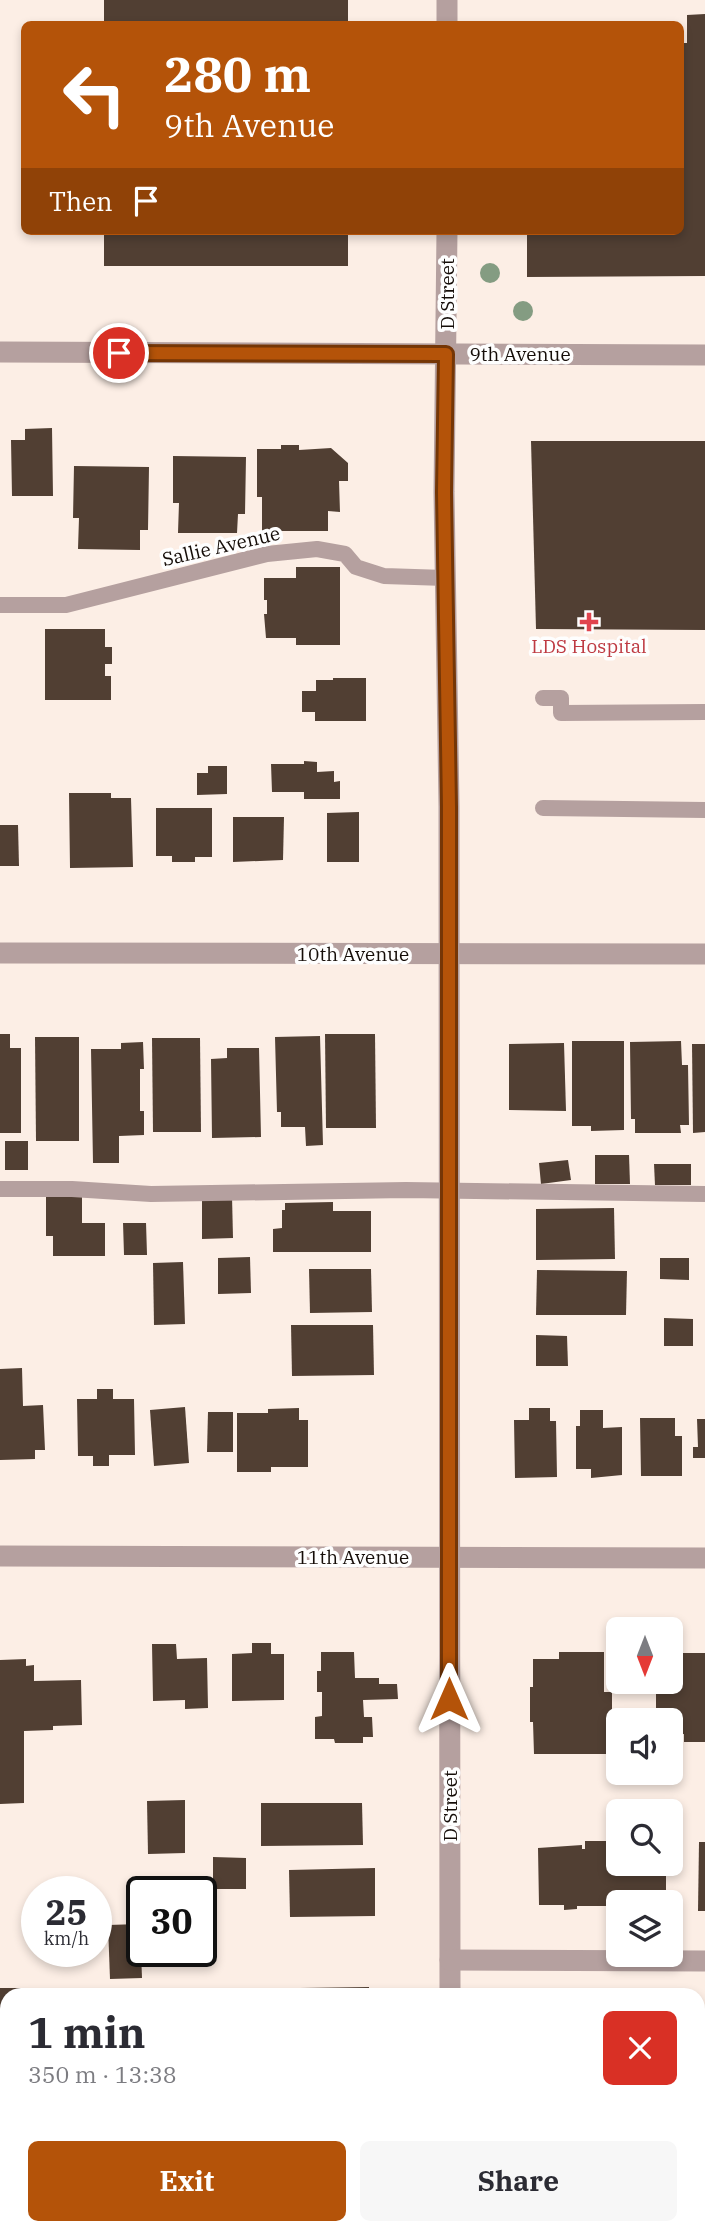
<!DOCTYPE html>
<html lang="en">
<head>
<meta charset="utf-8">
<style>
	:root { --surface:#fff; --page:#f7f7f7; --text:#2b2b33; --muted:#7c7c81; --accent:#b45309 }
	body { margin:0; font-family:"IBM Plex Serif",serif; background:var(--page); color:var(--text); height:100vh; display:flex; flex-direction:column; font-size:26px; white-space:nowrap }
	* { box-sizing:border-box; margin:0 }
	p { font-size:23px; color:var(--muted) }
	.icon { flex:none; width:38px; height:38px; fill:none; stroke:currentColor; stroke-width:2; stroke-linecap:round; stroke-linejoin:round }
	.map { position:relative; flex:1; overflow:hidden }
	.drawer { position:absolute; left:0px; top:1988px; width:705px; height:247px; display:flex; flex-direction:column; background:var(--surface); border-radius:21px 21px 0 0; box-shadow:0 4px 10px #0003 }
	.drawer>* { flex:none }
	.banner { position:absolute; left:21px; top:21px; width:663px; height:214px; border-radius:10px; box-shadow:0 4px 10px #0003; background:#b45309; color:#fff; overflow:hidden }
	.needle { width:46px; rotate:180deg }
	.buttons { position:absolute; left:606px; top:1617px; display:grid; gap:14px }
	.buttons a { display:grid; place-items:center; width:77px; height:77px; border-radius:10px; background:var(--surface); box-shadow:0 4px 10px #0003; font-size:35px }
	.speed { position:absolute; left:21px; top:1876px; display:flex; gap:14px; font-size:35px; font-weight:700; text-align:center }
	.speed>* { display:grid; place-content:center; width:91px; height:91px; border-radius:50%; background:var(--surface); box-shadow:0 4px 10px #0003; line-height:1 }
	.speed small { font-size:18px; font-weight:400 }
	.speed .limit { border:4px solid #111; border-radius:10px; background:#fff; color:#111 }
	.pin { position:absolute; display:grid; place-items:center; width:60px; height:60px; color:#fff; margin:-30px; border:4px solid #fff; border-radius:50%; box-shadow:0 2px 7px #0007 }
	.me { position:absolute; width:77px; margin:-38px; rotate:0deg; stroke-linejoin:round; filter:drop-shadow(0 0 5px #0008) }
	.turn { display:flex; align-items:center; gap:24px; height:147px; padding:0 28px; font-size:32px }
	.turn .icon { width:91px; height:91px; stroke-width:2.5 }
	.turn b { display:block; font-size:49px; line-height:60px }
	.then { display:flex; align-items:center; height:66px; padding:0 28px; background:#0003; gap:14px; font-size:26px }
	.round { display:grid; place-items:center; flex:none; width:74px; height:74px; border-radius:10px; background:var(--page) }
	.overview { display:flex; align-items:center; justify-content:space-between; height:119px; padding:0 28px }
	h1 { font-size:42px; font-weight:700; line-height:52px }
	.primary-button { display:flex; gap:14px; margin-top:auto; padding:14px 28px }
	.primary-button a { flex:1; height:80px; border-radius:10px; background:var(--accent); color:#fff; font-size:28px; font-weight:700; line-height:80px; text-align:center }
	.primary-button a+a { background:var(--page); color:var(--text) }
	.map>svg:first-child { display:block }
</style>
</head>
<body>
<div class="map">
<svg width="705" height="2234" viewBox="0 0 705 2234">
	<rect width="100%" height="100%" fill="#fceee5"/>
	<g fill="#513f33">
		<rect x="104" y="0" width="244" height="24"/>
		<path d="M705,14V276L527,277V231H681V43H687V15Z"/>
		<rect x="104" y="231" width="244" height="35"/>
		<path d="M52,428L53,496H12L11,440H25V429Z"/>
		<path d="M531,441H705V630L536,629Z"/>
		<path d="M281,445H299V450L331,448L348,463V481H339L340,512L328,511V531H262V497H257V449H281Z"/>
		<path d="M173,456L246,457L245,514H238L237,533H178L179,503H173Z"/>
		<path d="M74,466L149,467L148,530H140V550L78,549L79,518H73Z"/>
		<path d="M296,567H340V645H296V638H266L264,614H267V600H264V578H296Z"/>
		<path d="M45,629H105V647H112V664H105V676H111V700H45Z"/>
		<path d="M333,678H366V721H315V712H302V691H316V680H333Z"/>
		<path d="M304,761L317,762V772L334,771V782L340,781V799H304V792H272L271,764H304Z"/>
		<path d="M208,766H227V794L197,795V773H208Z"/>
		<path d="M69,793H111V798H131L133,867L70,868Z"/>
		<path d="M156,808H212V857H195V862H172V856H156Z"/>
		<path d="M359,812V862H327V813Z"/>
		<path d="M233,817H284L283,860L233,862Z"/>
		<path d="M0,825H18L19,866H0Z"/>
		<path d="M0,1034H10V1048H21V1133H0Z"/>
		<path d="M325,1034H375L376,1128H326Z"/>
		<path d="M320,1036L323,1145L306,1146L305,1127H281V1112H277L275,1037Z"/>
		<path d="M35,1037H79V1141H36Z"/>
		<path d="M152,1038H200L201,1132H153Z"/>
		<path d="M572,1041H624V1130L591,1131V1126H572Z"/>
		<path d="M681,1041L682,1065H688L689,1125H680L681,1133H635V1119H631L630,1042Z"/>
		<path d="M143,1042L144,1069H140V1111H144V1135L119,1136V1163H93L91,1049H121V1043Z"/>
		<path d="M564,1043L566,1111L509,1110V1044Z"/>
		<path d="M692,1044H705V1132L693,1133Z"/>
		<path d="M227,1048H259L261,1137L212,1138L211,1059L227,1058Z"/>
		<rect x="5" y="1141" width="23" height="29"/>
		<path d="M595,1155H629L630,1184H595Z"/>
		<path d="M568,1160L571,1180L541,1184L539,1163Z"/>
		<path d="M654,1164H691V1185H655Z"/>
		<path d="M202,1195L232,1196L233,1238L202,1239Z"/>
		<path d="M46,1196H82V1223H105V1256H53V1236H46Z"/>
		<path d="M333,1202V1211H371V1252H273V1229L282,1228V1210H285V1203Z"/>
		<path d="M614,1208L615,1259L536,1260V1209Z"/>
		<path d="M123,1223H146L147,1255H124Z"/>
		<path d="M250,1257L251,1293L218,1294V1258Z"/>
		<path d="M660,1258H689V1280L660,1279Z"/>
		<path d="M183,1262L185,1324L154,1325L153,1263Z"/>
		<path d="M309,1269H371L372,1312L310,1313Z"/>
		<path d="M537,1270L627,1271L626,1315H536Z"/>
		<path d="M664,1318L693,1319V1346H664Z"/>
		<path d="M291,1325H373L374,1375L292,1376Z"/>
		<path d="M536,1335L567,1336L568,1366H536Z"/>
		<path d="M22,1368L23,1406L43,1405L45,1450H35V1459L0,1460V1369Z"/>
		<path d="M97,1389H113V1399H134L135,1455H109V1466H93V1456H78L77,1399H97Z"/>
		<path d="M185,1407L189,1463L154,1466L150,1410Z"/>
		<path d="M299,1408V1420H308V1467H271V1472H237V1413H268V1409Z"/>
		<path d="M529,1408H550V1421H556L557,1477L515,1478L514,1420H529Z"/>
		<path d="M580,1410H603V1428L622,1427V1475L591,1478V1469H576V1426H580Z"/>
		<path d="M208,1412H233V1452H207Z"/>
		<path d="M640,1418H675V1436H682V1476H641Z"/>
		<path d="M697,1419H705V1458H693V1447H698Z"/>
		<path d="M252,1643H271V1654H284V1700L232,1701V1654L252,1653Z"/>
		<path d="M152,1644H176L177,1659L207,1658L208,1708L185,1709V1700L153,1701Z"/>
		<path d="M321,1652H354L355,1678H379V1684H397L398,1699L363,1700L364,1717H372L373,1737H363V1743H335L334,1739H315V1717L322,1716V1692H317V1671H321Z"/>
		<path d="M559,1652H604V1692H612V1727H607V1754H534L533,1722H530V1687H533V1659H559Z"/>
		<path d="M670,1653H705V1742H684V1734L670,1735V1720H656V1690H668Z"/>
		<path d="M26,1659V1666L34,1665V1681L81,1680L82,1725L53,1726V1730L24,1731V1803L0,1804V1660Z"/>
		<path d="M185,1800V1853L148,1854L147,1801Z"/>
		<path d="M261,1803H362L363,1845L261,1846Z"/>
		<path d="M585,1841H618V1864H666V1902H618V1906H577V1909L564,1910V1905H539L538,1848L582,1845V1849H585Z"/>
		<path d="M699,1842H705V1911H698Z"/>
		<path d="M213,1857L246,1858V1889H213Z"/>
		<path d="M375,1868V1916L290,1917L289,1870Z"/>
		<path d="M140,1924L142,1978L110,1979L108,1925Z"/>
		<path d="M369,1987V1995H300V1988Z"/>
		<path d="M0,1988H49V1995H7V2055H0Z"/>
		<rect x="228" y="1990" width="66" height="5"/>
		<rect x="698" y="2025" width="7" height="137"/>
		<rect x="339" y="2228" width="106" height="6"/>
		<rect x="564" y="2228" width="61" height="6"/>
	</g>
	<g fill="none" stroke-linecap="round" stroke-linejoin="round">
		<g stroke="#b5a09f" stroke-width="16">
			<path d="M0,605H66L267,554L317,549L345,554L356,567L384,576L445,578"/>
			<path d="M543,698H561V713L705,712"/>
			<path d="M543,808L705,810"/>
			<path d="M0,1189H72L151,1194L406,1190L705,1194"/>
		</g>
		<g stroke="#b5a09f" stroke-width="21">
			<path d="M447,0V24"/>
			<path d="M447,231L444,492L449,807L450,1995"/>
			<path d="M0,352L705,355"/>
			<path d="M0,953L705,954"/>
			<path d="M450,1960L705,1961"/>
			<path d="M0,2152H7"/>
		</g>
		<path stroke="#b5a09f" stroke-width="21" d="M0,1556L705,1558"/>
	</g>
	<g fill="#849c82">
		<circle cx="490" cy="273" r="10"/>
		<circle cx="523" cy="311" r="10"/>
	</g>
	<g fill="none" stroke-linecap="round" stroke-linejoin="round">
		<defs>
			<path id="route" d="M119,353L446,354L444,492L449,807V1699"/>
		</defs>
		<use href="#route" stroke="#753606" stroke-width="18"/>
		<use href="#route" stroke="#b45309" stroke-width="12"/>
	</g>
	<path fill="#e0444e" stroke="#fefefe" stroke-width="2.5" d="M585.5 611.5h7v7h7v7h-7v7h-7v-7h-7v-7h7z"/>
	<g text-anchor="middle" stroke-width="7" stroke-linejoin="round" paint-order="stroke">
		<g font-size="19" fill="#150d08" stroke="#fefefe">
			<text transform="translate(447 294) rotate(-90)" y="7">D Street</text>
			<text x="520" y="361">9th Avenue</text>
			<text transform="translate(221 546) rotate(-13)" y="7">Sallie Avenue</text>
			<text x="353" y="961">10th Avenue</text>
			<text x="353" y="1564">11th Avenue</text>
			<text transform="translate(450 1806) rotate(-90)" y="7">D Street</text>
		</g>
		<g font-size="19" fill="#be3a42" stroke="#fefefe">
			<text x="589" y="653">LDS Hospital</text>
		</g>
	</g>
</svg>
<div class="buttons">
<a><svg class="needle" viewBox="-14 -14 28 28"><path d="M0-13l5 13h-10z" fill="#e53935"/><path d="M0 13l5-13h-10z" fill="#7c7c81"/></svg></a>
<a><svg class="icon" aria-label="sound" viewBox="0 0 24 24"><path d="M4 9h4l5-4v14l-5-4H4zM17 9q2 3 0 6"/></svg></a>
<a><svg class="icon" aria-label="search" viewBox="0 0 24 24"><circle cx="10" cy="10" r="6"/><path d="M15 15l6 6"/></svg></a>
<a><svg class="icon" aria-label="layers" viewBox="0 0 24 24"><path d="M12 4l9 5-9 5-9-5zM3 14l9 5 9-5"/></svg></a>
</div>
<div class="speed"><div>25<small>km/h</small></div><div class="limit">30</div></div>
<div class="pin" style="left:119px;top:353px;background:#d93025"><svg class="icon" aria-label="arrive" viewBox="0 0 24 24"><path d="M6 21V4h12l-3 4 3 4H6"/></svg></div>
<svg class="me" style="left:449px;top:1699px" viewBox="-20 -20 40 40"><path d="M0-17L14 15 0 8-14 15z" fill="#b45309" stroke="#fff" stroke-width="4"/></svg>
<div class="banner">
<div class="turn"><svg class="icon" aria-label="left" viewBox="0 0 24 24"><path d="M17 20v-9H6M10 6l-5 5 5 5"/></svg><div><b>280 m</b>9th Avenue</div></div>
<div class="then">Then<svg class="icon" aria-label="arrive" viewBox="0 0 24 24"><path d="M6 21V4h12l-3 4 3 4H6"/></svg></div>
</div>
<section class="drawer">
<div class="overview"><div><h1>1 min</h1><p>350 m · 13:38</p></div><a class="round" style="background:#d93025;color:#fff"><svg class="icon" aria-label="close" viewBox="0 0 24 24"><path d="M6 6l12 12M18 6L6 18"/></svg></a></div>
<div class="primary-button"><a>Exit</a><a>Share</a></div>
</section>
</div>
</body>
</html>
